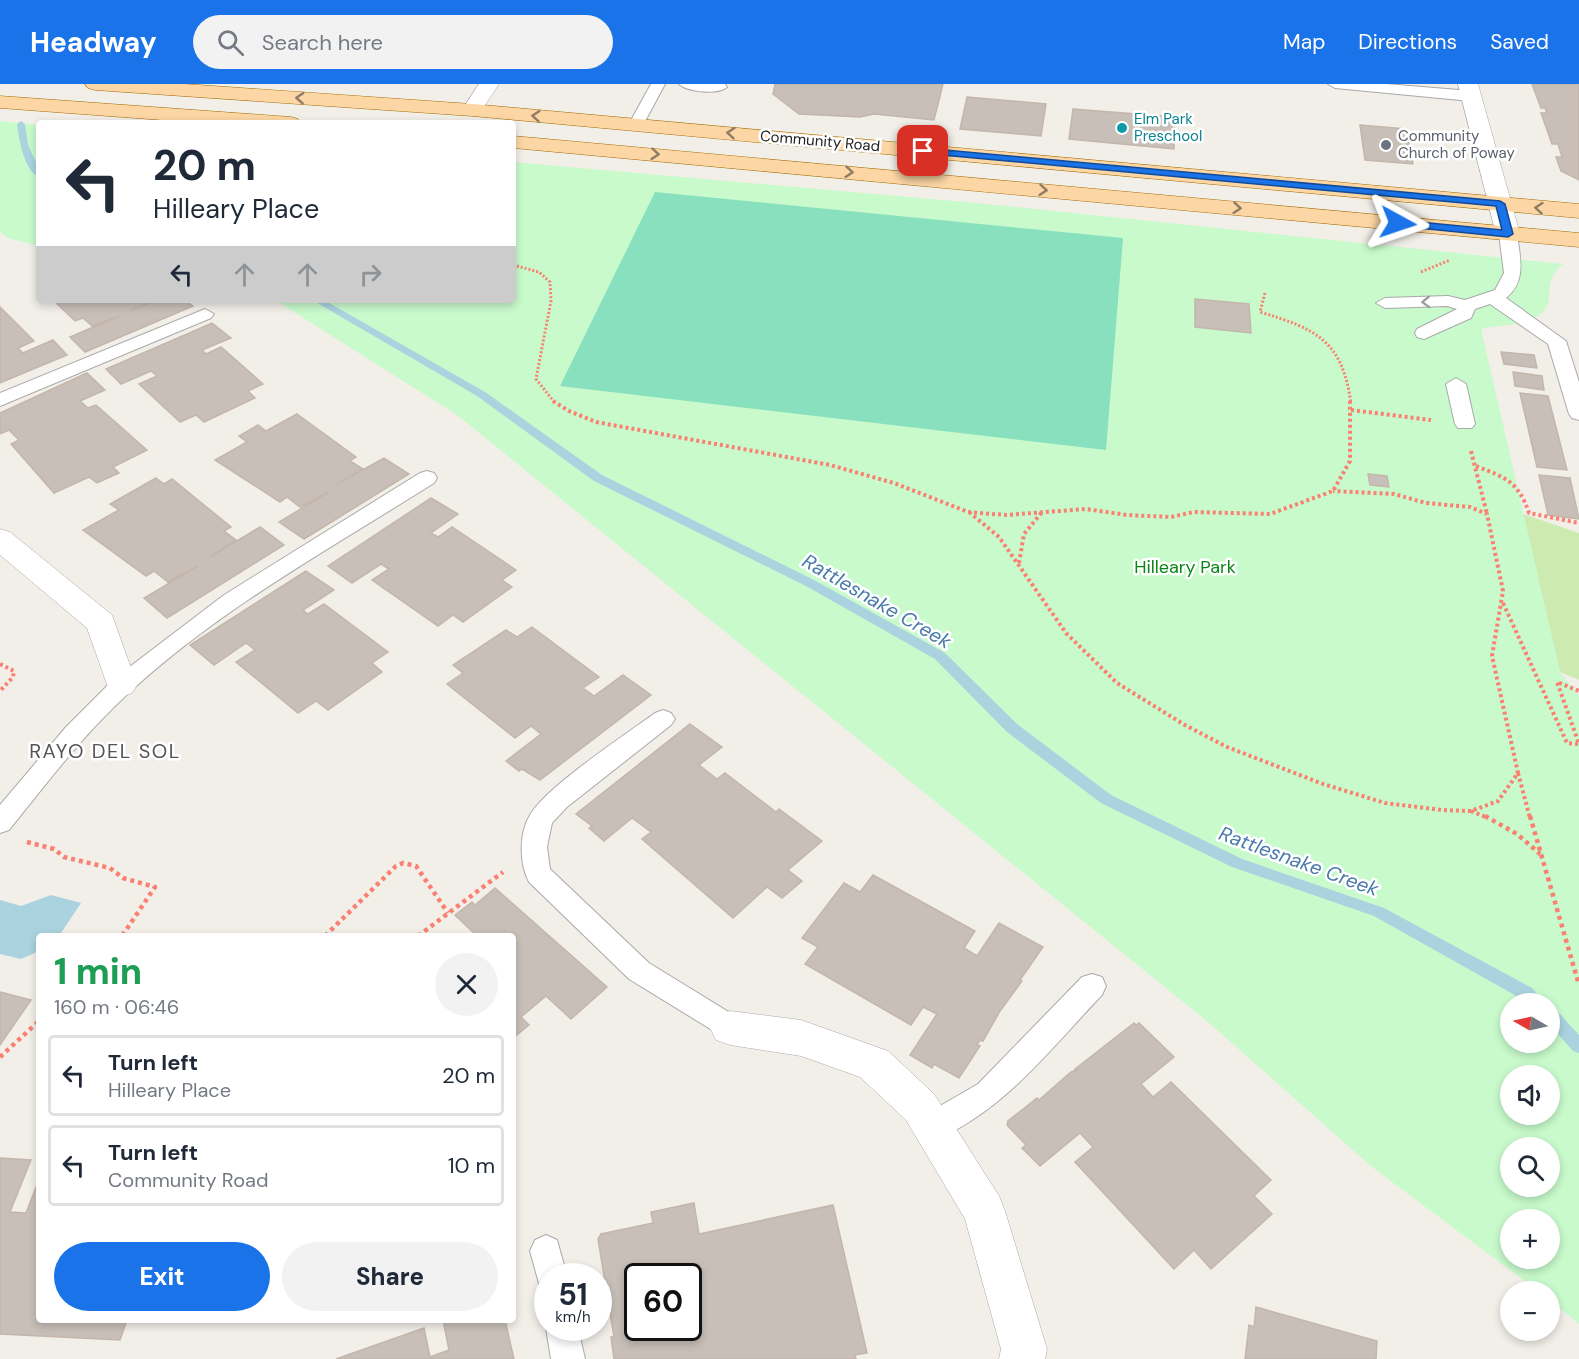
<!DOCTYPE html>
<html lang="en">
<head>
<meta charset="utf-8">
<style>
	:root { --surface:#fff; --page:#f2f2f3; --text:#1f2937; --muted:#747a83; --line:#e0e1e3; --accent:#1a73e8 }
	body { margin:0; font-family:"DM Sans",sans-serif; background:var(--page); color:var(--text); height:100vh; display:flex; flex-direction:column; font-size:22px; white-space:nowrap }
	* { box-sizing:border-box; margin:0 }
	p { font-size:20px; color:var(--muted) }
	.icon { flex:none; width:33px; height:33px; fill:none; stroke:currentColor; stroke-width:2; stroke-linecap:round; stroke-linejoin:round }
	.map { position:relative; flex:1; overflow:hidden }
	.panel { position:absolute; left:36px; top:849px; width:480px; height:390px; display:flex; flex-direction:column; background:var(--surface); border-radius:6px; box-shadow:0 3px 9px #0003 }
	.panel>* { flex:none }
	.guide { position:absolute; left:36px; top:36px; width:480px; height:183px; border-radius:6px; box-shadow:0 3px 9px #0003; background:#fff; color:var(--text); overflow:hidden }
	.needle { width:39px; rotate:279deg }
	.fabs { position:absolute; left:1500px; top:909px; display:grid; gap:12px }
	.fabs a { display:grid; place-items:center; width:60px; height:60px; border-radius:50%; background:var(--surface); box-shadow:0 3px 9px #0003; font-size:30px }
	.speed { position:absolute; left:534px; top:1179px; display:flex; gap:12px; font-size:30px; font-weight:700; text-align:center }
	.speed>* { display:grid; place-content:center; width:78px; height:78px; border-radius:50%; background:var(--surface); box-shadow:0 3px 9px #0003; line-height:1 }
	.speed small { font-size:15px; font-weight:400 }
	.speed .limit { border:3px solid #111; border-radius:9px; background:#fff; color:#111 }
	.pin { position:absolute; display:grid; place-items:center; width:51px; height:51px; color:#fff; margin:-26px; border-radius:12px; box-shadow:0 3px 9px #0006 }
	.me { position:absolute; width:66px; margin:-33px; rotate:95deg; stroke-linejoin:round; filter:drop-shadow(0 0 4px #0008) }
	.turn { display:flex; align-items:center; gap:21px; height:126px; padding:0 18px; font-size:27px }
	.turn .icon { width:78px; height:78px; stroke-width:2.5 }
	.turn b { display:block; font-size:42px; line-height:51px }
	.lanes { display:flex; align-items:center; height:57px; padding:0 18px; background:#0003; justify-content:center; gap:30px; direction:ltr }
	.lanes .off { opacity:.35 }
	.round { display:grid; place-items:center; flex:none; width:63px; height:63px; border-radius:32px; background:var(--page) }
	.summary { display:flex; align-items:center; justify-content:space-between; height:102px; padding:0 18px }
	h1 { font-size:36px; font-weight:800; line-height:45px; color:#1e9e55 }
	.action { display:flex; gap:12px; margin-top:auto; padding:12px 18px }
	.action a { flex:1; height:69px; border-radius:36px; background:var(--accent); color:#fff; font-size:24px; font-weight:800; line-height:69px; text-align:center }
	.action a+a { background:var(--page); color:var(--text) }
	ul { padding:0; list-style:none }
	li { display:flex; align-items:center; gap:18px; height:81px; margin:0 12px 9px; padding:0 6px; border:3px solid var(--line); border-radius:6px }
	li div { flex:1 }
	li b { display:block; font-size:22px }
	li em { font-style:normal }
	header { display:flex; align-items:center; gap:36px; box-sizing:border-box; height:84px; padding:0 30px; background:var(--accent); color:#fff }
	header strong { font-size:28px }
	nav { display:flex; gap:33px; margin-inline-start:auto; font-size:21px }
	.search { width:420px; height:54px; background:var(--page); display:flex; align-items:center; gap:15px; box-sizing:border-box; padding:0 21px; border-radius:33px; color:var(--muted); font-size:22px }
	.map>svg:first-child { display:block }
</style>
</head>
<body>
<header>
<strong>Headway</strong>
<div class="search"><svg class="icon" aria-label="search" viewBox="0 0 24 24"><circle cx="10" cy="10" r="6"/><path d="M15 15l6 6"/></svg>Search here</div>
<nav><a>Map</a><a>Directions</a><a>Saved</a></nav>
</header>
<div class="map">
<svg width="1579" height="1275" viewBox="0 0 1579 1275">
	<rect width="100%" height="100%" fill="#f2efe9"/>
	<path fill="#cdebb0" d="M1523,430L1579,449V596L1560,588Z"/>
	<g fill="#c8facc" fill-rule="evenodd">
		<path d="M0,37L39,41V162L8,154L0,148Z"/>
		<path d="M513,78L977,119L1563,180C1551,190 1549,199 1549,214C1547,243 1501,240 1481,245L1560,588L1579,612V1240L1550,1216V1208L1538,1207L1372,1083L1208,938L457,331L275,216H513ZM1510,920H1550V958H1510ZM1510,992H1550V1030H1510ZM1510,1064H1550V1102H1510ZM1510,1136H1550V1174H1510Z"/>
	</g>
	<path fill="#88e0be" d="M655,108L1123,154L1106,366L560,302Z"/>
	<path fill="#aad3df" d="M51,811L81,819L59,852H39V867L21,875L0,870V816L21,822Z"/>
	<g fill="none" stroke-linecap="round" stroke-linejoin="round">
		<g fill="#aad3df" fill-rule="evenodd">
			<path d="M21,37L25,40L28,61L39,85V93C24,87 19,55 17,40Z"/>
			<path d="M312,216H324L485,308L602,391L814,496L945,569L1017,640L1111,711L1242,775L1384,824L1532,904L1546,920H1527L1520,914L1374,832L1232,783L1101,719L1007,648L935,575L806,502L594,397L477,312Z"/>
			<path d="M1550,924L1556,926L1579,951V969L1573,967L1550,941Z"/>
		</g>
	</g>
	<g fill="#c7bfb8" stroke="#c4b6ab" stroke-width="1.5" fill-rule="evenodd">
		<path d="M775,0H943L934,36L874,30L860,33L799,30L773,10Z"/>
		<path d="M1532,0H1579V96L1561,87L1556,73H1562L1558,60H1552L1541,29H1547L1545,24H1541Z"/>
		<path d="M967,13L1046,20L1041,52L960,45Z"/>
		<path d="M1073,25L1175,33L1174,65L1069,55Z"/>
		<path d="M1360,41L1406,45L1413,80L1365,76Z"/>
		<path d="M1195,215L1249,220L1251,249L1195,243Z"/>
		<path d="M53,216H154L130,227L157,216H185L193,222L85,268L70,253L119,232L92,242L83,234L75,237Z"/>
		<path d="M0,223L34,257L18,264L23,269L53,256L67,271L0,299Z"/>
		<path d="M212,239L231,254L202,266L206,270L221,263L263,300L248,307L255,314L204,338L196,331L180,338L139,300L157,292L151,287L121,300L106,285Z"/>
		<path d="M1501,268L1534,271L1537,284L1504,280Z"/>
		<path d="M1513,288L1542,292L1544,306L1515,302Z"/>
		<path d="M87,289L105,306L80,317L88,324L96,321L147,366L113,383L119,389L97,399L89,393L54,409L11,360L19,356L9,346L0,350V329Z"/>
		<path d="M1520,309L1548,312L1567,386L1537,383Z"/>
		<path d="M297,330L356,373L350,377L363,385L337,400L384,374L409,390L304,455L279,438L329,408L300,423L287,413L280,418L215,376L247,358L239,352L258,341L266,347Z"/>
		<path d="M1368,390L1387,392L1389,403L1370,401Z"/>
		<path d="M1539,391L1570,394L1579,435L1548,431Z"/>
		<path d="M156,394L164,400L172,395L231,443L224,447L236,456L210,473L260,443L284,461L167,534L144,514L198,482L168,498L154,487L146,492L83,446L119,426L110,420Z"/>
		<path d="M431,414L458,430L431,449L438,453L452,443L516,486L502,496L512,503L463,538L453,531L438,542L372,496L389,485L381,480L352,499L328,482Z"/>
		<path d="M306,487L334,506L303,526L308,530L324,520L388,568L372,579L382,588L328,626L316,617L298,629L236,578L255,566L246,559L214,581L190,561Z"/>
		<path d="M532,543L599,593L583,604L594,612L623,591L651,611L540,696L522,685L519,687L506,677L541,650L531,642L515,654L447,600L463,589L453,581L506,546L517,553Z"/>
		<path d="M690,640L722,663L699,681L717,695L725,689L776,728L779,725L822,757L788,786L802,797L782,814L767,803L733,834L642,755L651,748L632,734L604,757L589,744L592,742L576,730Z"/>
		<path d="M873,791L975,847L964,864L977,872L999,839L1043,863L1020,896L1022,897L1000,927L983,957L980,956L977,961L980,962L959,994L934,980L932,984L910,971L937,930L923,923L911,941L805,880L818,863L802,854L844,799L860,808Z"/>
		<path d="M495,804L607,903L571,935L546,912L521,933L529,941L513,954V852H477L455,831L472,818L475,821Z"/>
		<path d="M0,908L31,916L0,961Z"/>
		<path d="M1134,939L1136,941L1139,939L1174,973L1141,1000L1153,1013L1171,998L1271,1096L1254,1112L1272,1130L1211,1185L1194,1166L1174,1185L1075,1078L1093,1063L1080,1049L1040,1082L1022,1064L1026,1061L1007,1041L1008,1037L1037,1014L1039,1016L1071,988L1077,986L1075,985Z"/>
		<path d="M0,1074L31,1076L10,1128L26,1129L36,1103H39V1236H127L120,1256L0,1250Z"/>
		<path d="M694,1119L699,1150L833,1121L867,1269L855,1271L856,1275H614L611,1253H614L598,1155L601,1150L653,1139L651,1128ZM638,1192H688V1244H638Z"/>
		<path d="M1256,1223L1377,1257L1376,1275H1245L1249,1241L1254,1243Z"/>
		<path d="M443,1236H505L514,1275H336L424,1244L430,1273L449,1266Z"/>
	</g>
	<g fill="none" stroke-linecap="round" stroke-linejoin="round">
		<defs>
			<g id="service">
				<path d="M651,0H665L642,43H632L629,40Z"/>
				<path d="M679,0H725L727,3C719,11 687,8 679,0Z"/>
				<path d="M1328,0H1386L1471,7L1479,12L1471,17L1335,4Z"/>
				<path d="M1508,145L1517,150C1520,174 1527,197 1506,214L1566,257L1579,298V336L1572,334L1569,330L1548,260L1490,220L1475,225L1471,234L1424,255L1417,253L1415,249L1417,245L1457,225L1447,222L1385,224L1376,219L1385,214L1448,212L1465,216L1495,206L1504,189L1499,150Z"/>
				<path d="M205,225L214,230L211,234L0,322V309Z"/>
				<path d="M1456,294L1466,300L1475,340L1472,344H1458L1455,340L1446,300Z"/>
				<path d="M427,387L434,389L437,394L434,399C325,468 208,531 115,622C76,660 43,704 9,746L0,749V721L66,643L115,594L224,511L420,389Z"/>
				<path d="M663,626L671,629L675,635L671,641L567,723L552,739L547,763L550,785L649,879L740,935L744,944L740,953L730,957L629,895L529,798C519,779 519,749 530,731C546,703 625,651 655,629Z"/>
				<path d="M1092,890L1102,893L1106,902L1102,911C1051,964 1003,1029 932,1057L921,1053L917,1043L921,1033L978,1000L1082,893Z"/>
				<path d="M546,1151L557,1156L567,1192H548V1207L540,1203L530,1167L535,1156Z"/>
				<path d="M548,1240V1244H578L585,1275H551L546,1244Z"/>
			</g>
			<g id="minor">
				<path d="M479,0H499L479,30H465L462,26Z"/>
				<path d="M0,445L10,448L112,531L137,601L132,609L121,613L110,609L87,544L0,471Z"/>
				<path d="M730,927L801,936L888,967L934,1010L999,1112L1005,1127L1047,1265L1045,1275H999L1001,1265L965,1135L906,1036L860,993L801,972L730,961L716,956L710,944L716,932Z"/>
			</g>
			<path id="tertiary" d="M1458,0H1478L1520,150L1516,155H1500L1496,150Z"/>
			<g id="primary">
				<path d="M85,0H184L472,20L1579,120V134L472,32L95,6L88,4Z"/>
				<path d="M0,12L291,33L298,35L302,39H203L0,24Z"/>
				<path d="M513,52L1579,149V163L513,64Z"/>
			</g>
		</defs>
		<use href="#service" stroke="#a9a9a9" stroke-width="2"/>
		<use href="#minor" stroke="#a9a9a9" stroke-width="1"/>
		<use href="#tertiary" stroke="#a9a9a9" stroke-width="1"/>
		<use href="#primary" stroke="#a06b00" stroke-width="1"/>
		<g stroke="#fa8072" stroke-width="3" stroke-dasharray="2 2" stroke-linecap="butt">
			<path d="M513,181L539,188L550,198L551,217L536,295L555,319"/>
			<path d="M1421,188L1450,176"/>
			<path d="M1265,209L1260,228C1316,245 1342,256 1351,319"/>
		</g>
		<g stroke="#fa8072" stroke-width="4" stroke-dasharray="3 3" stroke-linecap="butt">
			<path d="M553,317L569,327L596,338L830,381L894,399L968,428L1006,431L1086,425L1127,431L1171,433L1194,428L1270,430L1333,407L1350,377V317"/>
			<path d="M1351,326L1431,336"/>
			<path d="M1471,367L1487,430"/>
			<path d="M1476,382C1506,394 1518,397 1529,429L1579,439"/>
			<path d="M969,428L999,453L1066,549L1117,599L1183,640L1227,663L1323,700L1385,719L1442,726L1471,727L1498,717L1518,689L1492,572L1503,507L1487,430L1470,423L1426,419L1394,410L1333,407"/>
			<path d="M1019,479L1024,450L1042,428"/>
			<path d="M1503,519L1567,659L1579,660L1557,598L1579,607"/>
			<path d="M0,580L14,587L13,593L0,607"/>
			<path d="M1518,689L1530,734"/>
			<path d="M1471,727L1488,734"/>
		</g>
		<g stroke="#fa8072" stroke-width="4.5" stroke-dasharray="4 4" stroke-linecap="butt">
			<path d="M1485,732L1517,750L1540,770"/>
			<path d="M1530,732L1579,901"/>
			<path d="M27,758L54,765L64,773L110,784L123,794L155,803L122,852"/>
			<path d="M325,852L396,782L403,779L416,782L448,829"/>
			<path d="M418,852L503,788"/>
			<path d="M0,973L39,937"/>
		</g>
		<use href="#service" fill="#fff" fill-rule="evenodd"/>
		<use href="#minor" fill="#fff" fill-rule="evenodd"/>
		<use href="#tertiary" fill="#fff" fill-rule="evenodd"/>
		<use href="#primary" fill="#fcd6a4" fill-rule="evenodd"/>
	</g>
	<defs><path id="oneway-chevron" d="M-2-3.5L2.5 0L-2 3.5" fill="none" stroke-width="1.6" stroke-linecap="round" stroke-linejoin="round" transform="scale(1.5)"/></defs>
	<g stroke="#8f7c63">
		<use href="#oneway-chevron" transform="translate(300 14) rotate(-176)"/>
		<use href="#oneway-chevron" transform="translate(536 32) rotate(-175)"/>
		<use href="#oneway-chevron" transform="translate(731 49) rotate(-175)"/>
		<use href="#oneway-chevron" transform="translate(655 70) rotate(5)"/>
		<use href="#oneway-chevron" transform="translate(849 88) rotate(5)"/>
		<use href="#oneway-chevron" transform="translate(1043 106) rotate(5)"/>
		<use href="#oneway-chevron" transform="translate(1237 124) rotate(5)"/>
		<use href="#oneway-chevron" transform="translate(1539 124) rotate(-175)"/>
	</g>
	<use stroke="#9c9c9c" href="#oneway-chevron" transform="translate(1426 218) rotate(178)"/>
	<path fill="#1a73e8" stroke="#114b97" stroke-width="1.5" d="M923,64L1500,117L1505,120L1513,150L1508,153L1398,142L1394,139L1398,136L1502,146L1496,122L920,69L919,67Z"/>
	<circle fill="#0f9aa8" stroke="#fff" stroke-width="2" cx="1122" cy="44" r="6"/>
	<circle fill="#6b7280" stroke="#fff" stroke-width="2" cx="1386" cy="61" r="6"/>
	<g text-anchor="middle" stroke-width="5" stroke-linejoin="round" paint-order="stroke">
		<g font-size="15" fill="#0d838f" stroke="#fff" text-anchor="start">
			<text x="1134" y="40">Elm Park<tspan x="1134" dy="17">Preschool</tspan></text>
		</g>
		<g font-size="15" fill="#5b616d" stroke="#fff" text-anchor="start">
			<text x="1398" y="57">Community<tspan x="1398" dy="17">Church of Poway</tspan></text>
		</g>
		<g font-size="15" fill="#222" stroke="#fff">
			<text transform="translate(820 57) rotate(5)" y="5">Community Road</text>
		</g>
		<g font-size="18" fill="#0c8416" stroke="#fff">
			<text x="1185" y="489">Hilleary Park</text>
		</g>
		<g font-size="20" font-style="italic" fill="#4a7aab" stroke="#fff">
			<text transform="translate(877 517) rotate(30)" y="7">Rattlesnake Creek</text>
			<text transform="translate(1299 777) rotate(20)" y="7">Rattlesnake Creek</text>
		</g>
		<g font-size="20" letter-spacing="1.5" fill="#555" stroke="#fff">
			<text x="105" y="674">RAYO DEL SOL</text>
		</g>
	</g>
</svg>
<div class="fabs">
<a><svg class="needle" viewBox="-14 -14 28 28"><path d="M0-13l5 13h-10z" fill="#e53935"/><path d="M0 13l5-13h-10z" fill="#747a83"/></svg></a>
<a><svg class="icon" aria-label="sound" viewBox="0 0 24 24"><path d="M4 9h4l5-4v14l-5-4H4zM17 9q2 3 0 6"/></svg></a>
<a><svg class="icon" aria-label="search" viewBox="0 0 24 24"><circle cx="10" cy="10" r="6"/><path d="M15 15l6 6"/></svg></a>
<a>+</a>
<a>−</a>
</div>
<div class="speed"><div>51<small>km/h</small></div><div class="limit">60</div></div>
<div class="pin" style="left:923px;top:67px;background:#d93025"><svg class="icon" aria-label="arrive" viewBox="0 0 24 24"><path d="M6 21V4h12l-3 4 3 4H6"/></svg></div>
<svg class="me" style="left:1398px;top:139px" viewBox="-20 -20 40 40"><path d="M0-17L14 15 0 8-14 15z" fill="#1a73e8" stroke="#fff" stroke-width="4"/></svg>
<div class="guide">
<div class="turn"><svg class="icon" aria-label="left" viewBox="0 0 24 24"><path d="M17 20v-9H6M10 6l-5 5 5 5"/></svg><div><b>20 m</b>Hilleary Place</div></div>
<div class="lanes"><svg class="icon" aria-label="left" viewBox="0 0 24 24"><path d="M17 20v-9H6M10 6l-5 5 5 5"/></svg><svg class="icon off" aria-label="ahead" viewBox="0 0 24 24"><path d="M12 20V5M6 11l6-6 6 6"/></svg><svg class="icon off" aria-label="ahead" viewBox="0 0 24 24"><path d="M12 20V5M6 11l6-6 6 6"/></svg><svg class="icon off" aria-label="right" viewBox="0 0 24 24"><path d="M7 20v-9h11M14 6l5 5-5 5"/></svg></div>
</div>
<section class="panel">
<div class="summary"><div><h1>1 min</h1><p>160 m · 06:46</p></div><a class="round"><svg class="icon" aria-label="close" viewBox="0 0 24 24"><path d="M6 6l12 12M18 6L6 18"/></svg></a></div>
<ul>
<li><svg class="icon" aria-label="left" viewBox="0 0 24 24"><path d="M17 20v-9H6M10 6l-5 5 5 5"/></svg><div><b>Turn left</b><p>Hilleary Place</p></div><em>20 m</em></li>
<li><svg class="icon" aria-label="left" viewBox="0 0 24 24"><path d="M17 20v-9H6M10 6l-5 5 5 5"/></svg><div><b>Turn left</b><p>Community Road</p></div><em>10 m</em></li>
</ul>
<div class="action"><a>Exit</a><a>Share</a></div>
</section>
</div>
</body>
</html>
